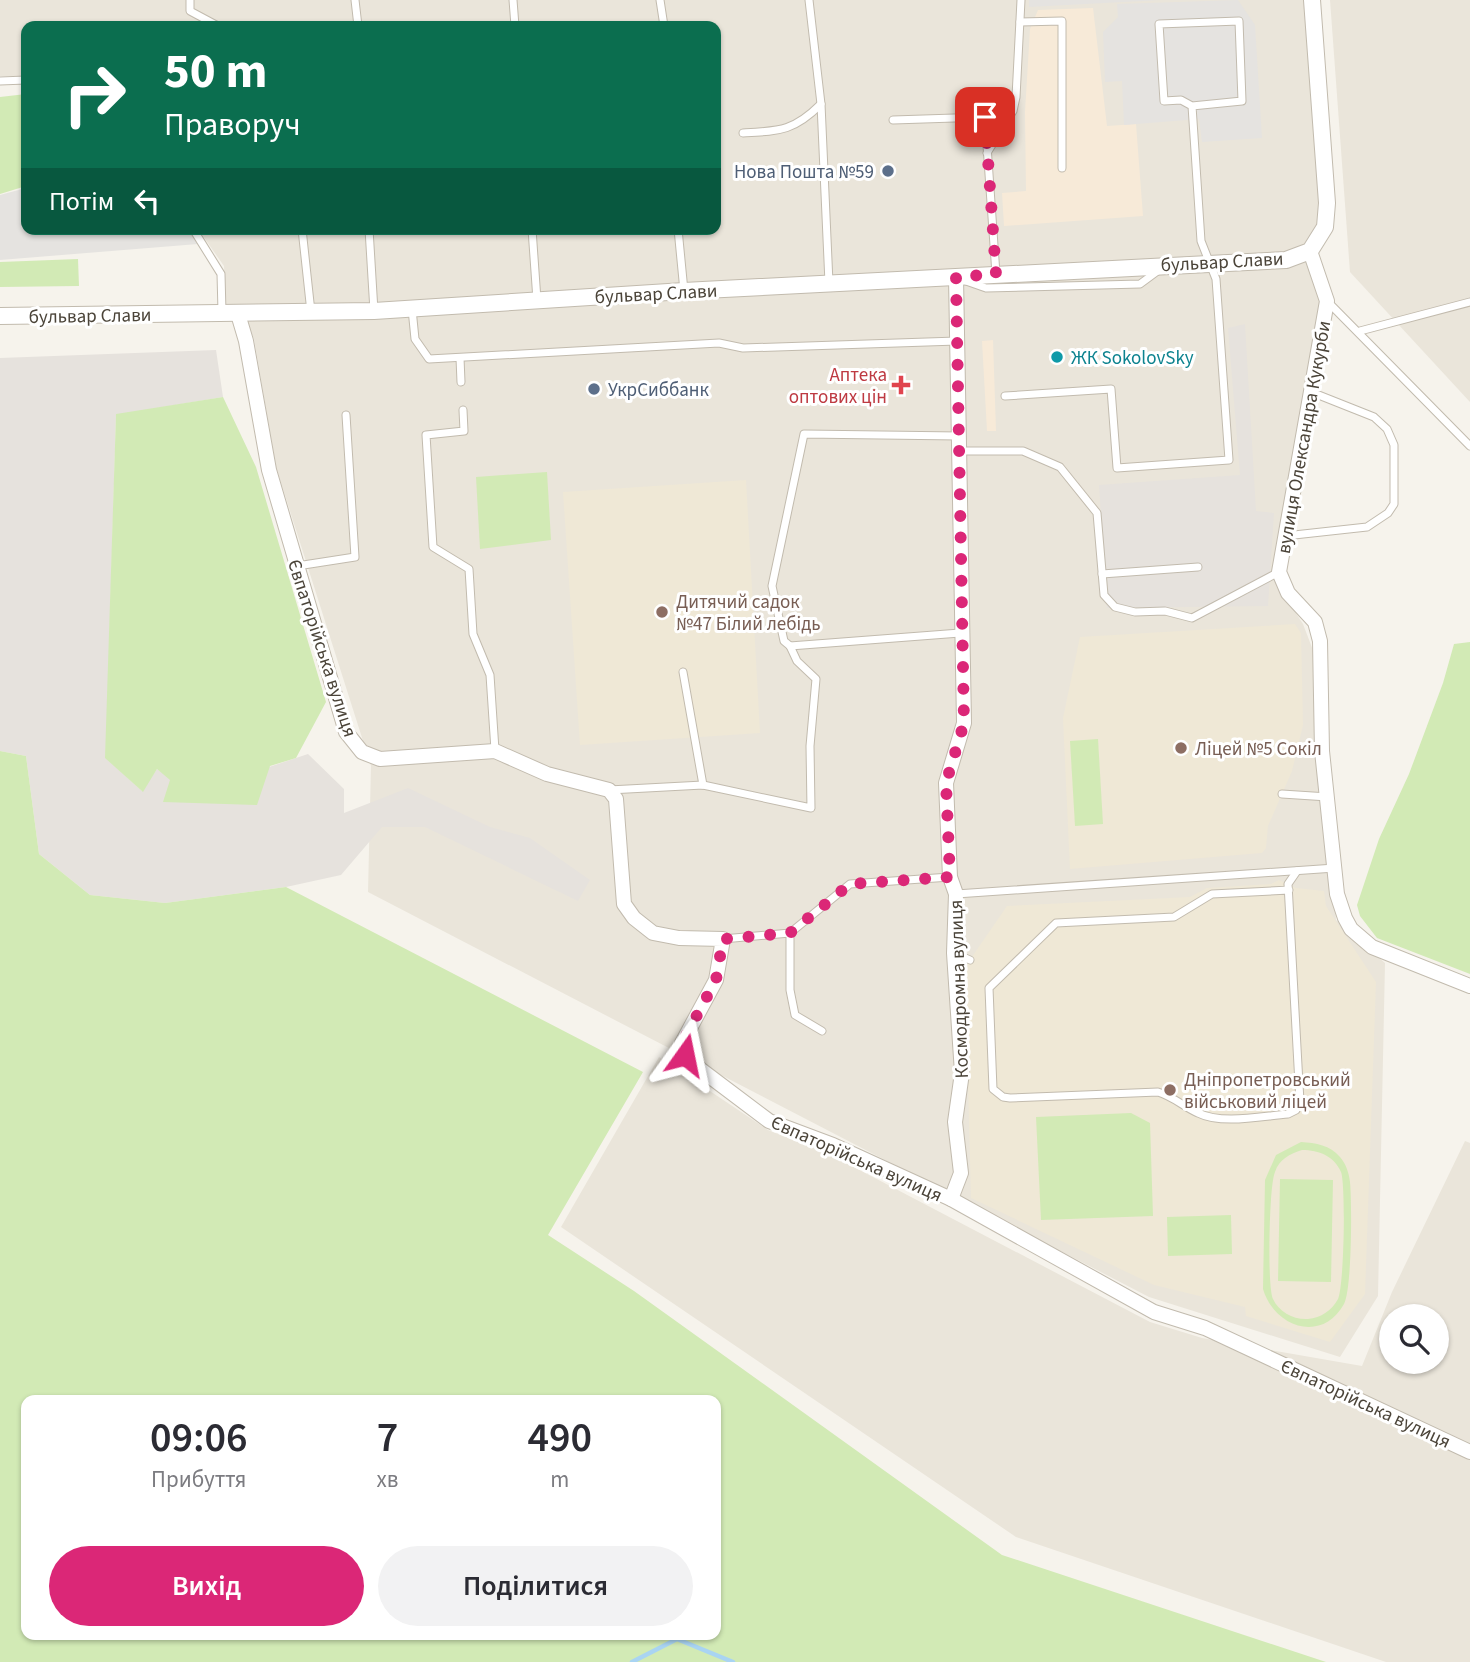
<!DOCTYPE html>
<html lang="uk">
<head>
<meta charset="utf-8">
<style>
	:root { --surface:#fff; --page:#f2f2f3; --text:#2b2b33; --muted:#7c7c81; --accent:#db2777 }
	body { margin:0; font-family:"Source Sans 3",sans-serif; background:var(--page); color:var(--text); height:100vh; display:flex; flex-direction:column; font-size:26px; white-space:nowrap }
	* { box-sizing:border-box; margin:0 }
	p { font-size:23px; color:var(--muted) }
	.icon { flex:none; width:38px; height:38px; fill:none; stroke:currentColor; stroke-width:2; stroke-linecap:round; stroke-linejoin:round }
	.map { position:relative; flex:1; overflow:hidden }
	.panel { position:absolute; left:21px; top:1395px; width:700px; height:245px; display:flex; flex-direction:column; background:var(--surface); border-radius:14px; box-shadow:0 2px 5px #0004 }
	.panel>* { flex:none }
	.top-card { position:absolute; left:21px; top:21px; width:700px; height:214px; border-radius:14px; box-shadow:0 2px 5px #0004; background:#0b6e4f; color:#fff; overflow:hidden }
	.controls { position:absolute; left:1379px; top:1304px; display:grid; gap:14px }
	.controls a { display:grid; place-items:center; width:70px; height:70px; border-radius:50%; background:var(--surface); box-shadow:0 2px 5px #0004; font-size:35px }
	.pin { position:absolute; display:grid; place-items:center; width:60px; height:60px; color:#fff; margin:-30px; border-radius:14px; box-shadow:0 4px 10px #0006 }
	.me { position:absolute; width:77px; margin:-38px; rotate:12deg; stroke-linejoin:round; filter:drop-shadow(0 0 5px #0008) }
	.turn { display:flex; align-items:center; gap:24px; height:147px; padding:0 28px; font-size:32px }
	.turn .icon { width:91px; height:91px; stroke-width:2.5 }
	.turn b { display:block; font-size:49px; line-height:60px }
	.then { display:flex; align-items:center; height:66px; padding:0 28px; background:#0003; gap:14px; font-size:26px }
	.eta { display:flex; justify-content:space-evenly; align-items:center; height:119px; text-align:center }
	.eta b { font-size:42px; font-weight:600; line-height:49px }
	.cta { display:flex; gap:14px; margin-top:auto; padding:14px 28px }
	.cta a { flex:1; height:80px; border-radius:42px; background:var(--accent); color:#fff; font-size:28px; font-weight:600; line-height:80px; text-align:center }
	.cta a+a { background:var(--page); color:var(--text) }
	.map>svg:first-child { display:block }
</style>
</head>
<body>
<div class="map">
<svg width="1470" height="1662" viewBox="0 0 1470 1662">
	<rect width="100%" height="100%" fill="#f6f3ec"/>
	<g fill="#eae5da" fill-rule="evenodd">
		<path d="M0,0H1310L1321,227L1304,244L1320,300L1271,575L1303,624L1322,674L1336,920L1385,963L1378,1296L1340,1357L1149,1297L368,892L371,766L276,467L254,339L240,309H226L224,266L198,229H716V26H26V76H0Z"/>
		<path d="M1330,0H1470V402L1350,272Z"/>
		<path d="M659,1057L768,1130L829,1154L1150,1322L1202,1338L1362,1366L1392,1292L1465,1141L1470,1143V1662H1386L1016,1537L561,1227ZM1391,1316H1437V1362H1391Z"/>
	</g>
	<g fill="#f7ead8">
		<path d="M1093,8L1107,126L1136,124L1143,216L1004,226L1002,193L1026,191L1025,112L1030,29L1038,10Z"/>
		<path d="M993,340L996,431H987L982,341Z"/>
	</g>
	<g fill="#e6e2dd">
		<path d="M1245,324L1256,511L1274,513L1268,606L1107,608L1099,485L1240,475L1228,328Z"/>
		<path d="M216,350L223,397L116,415L106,758L142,791L157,769L171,779L164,802L308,754L344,789V813L408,788L490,827L530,838L590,880L578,901L425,827H382L341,875L286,887L165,903L90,895L39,854L26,756L0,751V358Z"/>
	</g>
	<g fill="#efe8d6">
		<path d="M746,480L760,733L580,745L563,492Z"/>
		<path d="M1295,624L1301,633L1303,725L1292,771L1268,826L1266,848L1262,853L1070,869L1063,718L1080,637Z"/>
		<path d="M1279,880L1296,888L1324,891L1326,906L1376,982L1365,1294L1330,1342L1246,1316L1245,1307L1154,1285L971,1198L965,967L1007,906L1190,897L1207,888L1271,884Z"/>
	</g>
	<g fill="#d2eab5" fill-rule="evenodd">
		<path d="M26,94V186L0,194V97Z"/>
		<path d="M78,259L79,286L0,287V262Z"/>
		<path d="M223,397L256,467L326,702L296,758L270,766L257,805L163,802L170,780L157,769L143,792L105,758L116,414Z"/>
		<path d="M547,472L551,540L480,549L476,477Z"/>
		<path d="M1470,642V974L1377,938L1360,916L1357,905L1379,839L1409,774L1443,683L1454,644Z"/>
		<path d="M1098,739L1103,824L1075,826L1070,741Z"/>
		<path d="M0,751L26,756L39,854L90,895L165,903L286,887L643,1072L548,1235L634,1291L1002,1555L1326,1662H0ZM26,1400H716V1634H26Z"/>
		<path d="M1131,1113L1150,1123L1153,1216L1041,1220L1036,1117Z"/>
		<path d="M1301,1142C1316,1143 1330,1145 1340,1157C1346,1164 1349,1173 1350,1182C1352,1202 1352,1289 1344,1304C1322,1344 1274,1327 1263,1289L1265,1180L1276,1155ZM1302,1150C1319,1150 1334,1156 1341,1172C1346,1185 1344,1287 1338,1299C1332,1310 1321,1318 1308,1319C1294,1320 1279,1312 1273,1299C1267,1287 1269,1186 1275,1172C1279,1159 1290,1154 1302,1150Z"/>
		<path d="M1280,1179L1333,1180L1331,1282L1278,1281Z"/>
		<path d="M1231,1215L1232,1254L1168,1256L1167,1217Z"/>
	</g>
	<g fill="#e5e3e0">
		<path d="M1029,0H1161L1029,7Z"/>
		<path d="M1238,0L1255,25L1262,138L1202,142L1199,119L1124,125L1122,81L1105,82L1103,32L1118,17L1117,4Z"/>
		<path d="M26,188V229H187L198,244L0,260V195Z"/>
	</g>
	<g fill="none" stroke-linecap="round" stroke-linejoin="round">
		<path stroke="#a9d4f2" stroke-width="4.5" d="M632,1662L677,1639L733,1662"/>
		<defs>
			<g id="service">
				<path d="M190,0V11L218,26"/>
				<path d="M355,0L358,26"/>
				<path d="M513,0L515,26"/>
				<path d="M660,0L664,26"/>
				<path d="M809,0L821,104L829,283"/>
				<path d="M1020,22L1062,21V168"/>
				<path d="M0,81L26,80"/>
				<path d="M893,120L985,117L996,274"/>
				<path d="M743,133C780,131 794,131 821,104"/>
				<path d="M987,153L1013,111L1016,97L1021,0"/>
				<path d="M193,229L221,274L222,312"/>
				<path d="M302,229L311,312"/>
				<path d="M369,229L374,311"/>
				<path d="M532,229L537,300"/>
				<path d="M678,229L684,291"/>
				<path d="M966,281L986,288L1140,284L1159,270"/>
				<path d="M1327,301L1470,446"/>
				<path d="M412,309L415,339L429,359L719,343L743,348L957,341"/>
				<path d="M1360,331L1470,302"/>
				<path d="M460,358L461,382"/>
				<path d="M1005,396L1111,389L1117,468L1229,460L1216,279L1201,241L1192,106L1242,101L1239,21L1159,24L1164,101L1181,100L1192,106"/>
				<path d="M463,410L464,431L426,435L433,547L469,569L473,634L490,675L495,750"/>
				<path d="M959,436L804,434L772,586L784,641L790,646L960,633"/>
				<path d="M959,451H1023L1060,467L1097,513L1104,595L1115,607L1135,612L1165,611L1192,618L1279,572"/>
				<path d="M1285,536L1367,527L1388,513L1394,504V445L1387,429L1374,417L1311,392"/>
				<path d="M297,566L355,557L346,415"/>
				<path d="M1102,574L1198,567"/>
				<path d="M683,672L703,785"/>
				<path d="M609,790L703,785L811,808L810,746L816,679L797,661L790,646"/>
				<path d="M1282,794L1328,797"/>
				<path d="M1289,890L1212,894L1174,917L1056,923L989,988L993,1089L1003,1097L1010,1098L1158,1092C1174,1097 1184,1107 1198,1113C1222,1125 1262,1116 1288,1114L1296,1110L1300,1102L1288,884L1297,871"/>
				<path d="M956,894L1335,868"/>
				<path d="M790,933V990L795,1015L822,1031"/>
				<path d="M723,939L790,933L850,884L950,877"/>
				<path d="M954,953L970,960"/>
			</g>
			<g id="minor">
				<path d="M1310,251L1327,301L1279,572L1288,593L1315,622L1320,641L1322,751L1337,894L1345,918L1351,929L1372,947L1470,986"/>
				<path d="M238,314L246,341L269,470L346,732L362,752L380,759L495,751L547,774L609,790L616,799L624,904L634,918L653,933L679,938L723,939L716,980L682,1043L685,1054L700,1069L769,1121L833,1145L951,1199L1154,1312L1205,1328L1470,1452"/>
				<path d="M951,1199L961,1173L955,1122L962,1073L954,953L956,894L950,877L946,783L964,723L956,277"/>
			</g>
			<path id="tertiary" d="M0,316L374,311L684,291L1286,260L1310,251L1325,227L1327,203L1312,0"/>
		</defs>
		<use href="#service" stroke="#c2bbae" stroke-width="9"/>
		<use href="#minor" stroke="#c2bbae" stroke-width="16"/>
		<use href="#tertiary" stroke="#c2bbae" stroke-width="18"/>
		<use href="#service" stroke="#fff" stroke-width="7"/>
		<use href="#minor" stroke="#fff" stroke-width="14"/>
		<use href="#tertiary" stroke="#fff" stroke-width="16"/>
	</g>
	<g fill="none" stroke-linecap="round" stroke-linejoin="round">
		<path stroke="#db2777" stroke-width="12" stroke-dasharray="0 21.6" d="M685,1055L682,1043L716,980L723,939L790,933L850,884L950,877L946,783L964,723L956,277L996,274L985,117"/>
	</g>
	<g fill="#5c6f8a" stroke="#fff" stroke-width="2.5">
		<circle cx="888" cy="171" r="7"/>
		<circle cx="594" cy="389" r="7"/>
	</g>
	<circle fill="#0f9aa8" stroke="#fff" stroke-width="2.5" cx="1057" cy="357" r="7"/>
	<path fill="#e0444e" stroke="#fff" stroke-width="2.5" d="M897.5 374.5h7v7h7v7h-7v7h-7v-7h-7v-7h7z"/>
	<g fill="#8d6e63" stroke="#fff" stroke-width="2.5">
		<circle cx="662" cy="612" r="7"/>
		<circle cx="1181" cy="748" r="7"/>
		<circle cx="1170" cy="1090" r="7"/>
	</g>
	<g text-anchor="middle" stroke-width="6" stroke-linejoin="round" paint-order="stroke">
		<g font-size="19" fill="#4e5e75" stroke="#fff" text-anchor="end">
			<text x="874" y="178">Нова Пошта №59</text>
			<text x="608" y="396" text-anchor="start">УкрСиббанк</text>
		</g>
		<g font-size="19" fill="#4b4439" stroke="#fff">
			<text transform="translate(1222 261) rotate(-3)" y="7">бульвар Слави</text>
			<text transform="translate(656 293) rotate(-3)" y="7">бульвар Слави</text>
			<text transform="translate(90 315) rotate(-1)" y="7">бульвар Слави</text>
			<text transform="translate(1303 437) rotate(-80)" y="7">вулиця Олександра Кукурби</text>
			<text transform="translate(323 648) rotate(72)" y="7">Євпаторійська вулиця</text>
			<text transform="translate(958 989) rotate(-92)" y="7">Космодромна вулиця</text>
			<text transform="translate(857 1158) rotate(24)" y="7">Євпаторійська вулиця</text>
			<text transform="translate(1366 1403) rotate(25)" y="7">Євпаторійська вулиця</text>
		</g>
		<g font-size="19" fill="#0d838f" stroke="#fff" text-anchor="start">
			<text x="1071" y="364">ЖК SokolovSky</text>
		</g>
		<g font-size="19" fill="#be3a42" stroke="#fff" text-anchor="end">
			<text x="887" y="381">Аптека<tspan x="887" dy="22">оптових цін</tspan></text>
		</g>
		<g font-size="19" fill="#785e54" stroke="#fff" text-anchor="start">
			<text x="676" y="608">Дитячий садок<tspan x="676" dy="22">№47 Білий лебідь</tspan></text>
			<text x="1195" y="755">Ліцей №5 Сокіл</text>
			<text x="1184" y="1086">Дніпропетровський<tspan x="1184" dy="22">військовий ліцей</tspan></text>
		</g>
	</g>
</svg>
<div class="controls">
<a><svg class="icon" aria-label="search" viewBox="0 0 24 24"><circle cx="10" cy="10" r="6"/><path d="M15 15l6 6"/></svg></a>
</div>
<div class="pin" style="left:985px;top:117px;background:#d93025"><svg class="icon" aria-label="arrive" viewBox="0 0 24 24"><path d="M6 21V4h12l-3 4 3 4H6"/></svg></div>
<svg class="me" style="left:685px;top:1055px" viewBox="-20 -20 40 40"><path d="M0-17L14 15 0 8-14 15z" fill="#db2777" stroke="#fff" stroke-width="4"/></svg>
<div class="top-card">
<div class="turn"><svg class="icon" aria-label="right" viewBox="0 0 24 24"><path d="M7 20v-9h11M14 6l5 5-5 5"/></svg><div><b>50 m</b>Праворуч</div></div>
<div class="then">Потім<svg class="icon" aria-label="left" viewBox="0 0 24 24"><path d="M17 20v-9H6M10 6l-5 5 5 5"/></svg></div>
</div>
<section class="panel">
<div class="eta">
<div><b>09:06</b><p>Прибуття</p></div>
<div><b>7</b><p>хв</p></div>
<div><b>490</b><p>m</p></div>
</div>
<div class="cta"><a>Вихід</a><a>Поділитися</a></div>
</section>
</div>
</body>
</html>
